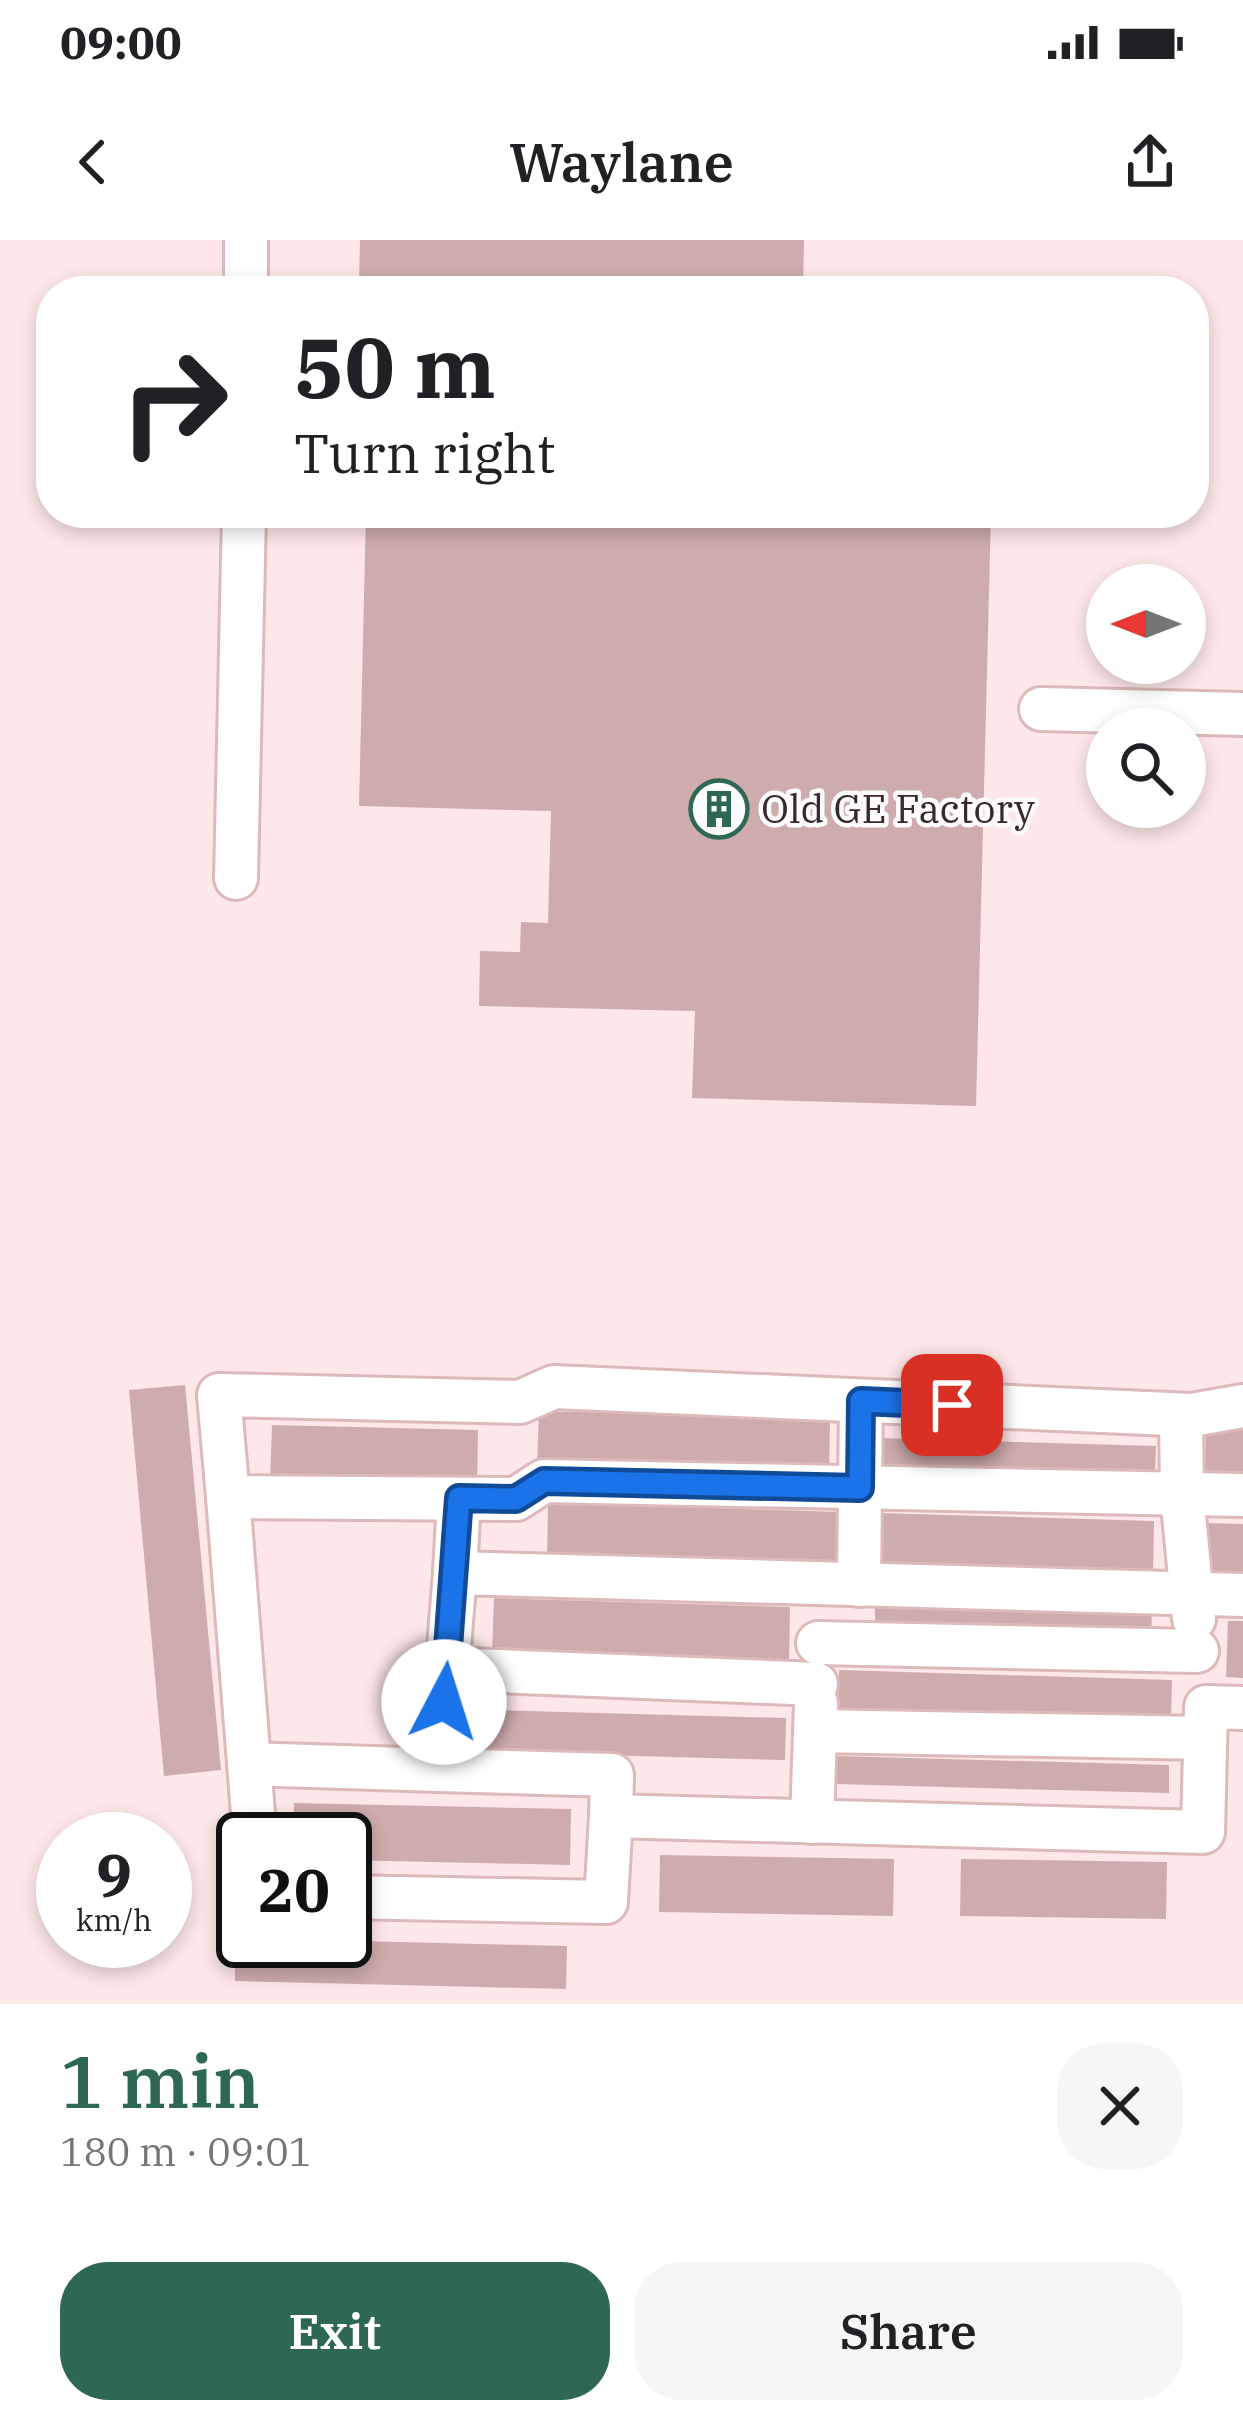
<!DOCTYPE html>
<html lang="en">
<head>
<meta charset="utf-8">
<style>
	:root { --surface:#fff; --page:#f6f6f6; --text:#202124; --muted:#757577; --accent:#2e6852 }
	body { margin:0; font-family:"IBM Plex Serif",serif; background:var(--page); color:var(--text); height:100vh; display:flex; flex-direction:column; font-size:45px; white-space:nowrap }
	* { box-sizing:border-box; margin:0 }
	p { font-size:39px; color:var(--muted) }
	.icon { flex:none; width:66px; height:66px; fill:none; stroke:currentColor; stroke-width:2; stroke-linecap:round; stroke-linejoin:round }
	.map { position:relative; height:1764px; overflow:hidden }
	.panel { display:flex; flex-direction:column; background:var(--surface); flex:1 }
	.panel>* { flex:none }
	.guide { position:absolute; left:36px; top:36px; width:1173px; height:252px; border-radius:48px; box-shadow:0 6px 18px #0003; background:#fff; color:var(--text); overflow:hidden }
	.needle { width:78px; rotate:270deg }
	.fabs { position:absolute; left:1086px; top:324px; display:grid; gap:24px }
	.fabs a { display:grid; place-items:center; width:120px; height:120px; border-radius:50%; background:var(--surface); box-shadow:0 6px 18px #0003; font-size:60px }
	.speed { position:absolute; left:36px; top:1572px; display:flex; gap:24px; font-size:60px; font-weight:700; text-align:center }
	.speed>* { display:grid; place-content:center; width:156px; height:156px; border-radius:50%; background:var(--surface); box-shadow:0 6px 18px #0003; line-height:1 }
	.speed small { font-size:30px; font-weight:400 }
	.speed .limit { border:6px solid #111; border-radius:18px; background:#fff; color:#111 }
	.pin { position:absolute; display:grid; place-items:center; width:102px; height:102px; color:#fff; margin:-51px; border-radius:24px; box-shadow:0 6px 18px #0006 }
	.me { position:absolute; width:132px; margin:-66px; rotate:5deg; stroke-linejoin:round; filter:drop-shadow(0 0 9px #0008) }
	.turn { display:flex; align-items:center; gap:42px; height:252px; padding:0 60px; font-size:54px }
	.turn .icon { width:156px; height:156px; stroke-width:2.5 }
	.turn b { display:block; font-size:84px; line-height:102px }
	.round { display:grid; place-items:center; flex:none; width:126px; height:126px; border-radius:48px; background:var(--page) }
	.overview { display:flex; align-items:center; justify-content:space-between; height:204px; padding:0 60px }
	h1 { font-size:72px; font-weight:600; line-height:90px; color:var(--accent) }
	.action { display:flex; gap:24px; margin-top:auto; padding:24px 60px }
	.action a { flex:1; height:138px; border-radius:48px; background:var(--accent); color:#fff; font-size:48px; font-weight:600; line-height:138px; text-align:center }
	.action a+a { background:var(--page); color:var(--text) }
	.status { display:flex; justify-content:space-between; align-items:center; height:84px; padding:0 60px; background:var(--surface); direction:ltr }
	.status svg { height:33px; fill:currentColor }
	header { display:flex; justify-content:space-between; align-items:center; height:156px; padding:0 60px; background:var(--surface); font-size:54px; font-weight:600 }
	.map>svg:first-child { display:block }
</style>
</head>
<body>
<div class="status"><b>09:00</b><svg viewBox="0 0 49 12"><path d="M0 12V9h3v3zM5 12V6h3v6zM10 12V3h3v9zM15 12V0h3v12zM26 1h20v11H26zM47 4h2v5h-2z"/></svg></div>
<header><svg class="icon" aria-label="back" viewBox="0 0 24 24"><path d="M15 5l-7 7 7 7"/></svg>Waylane<svg class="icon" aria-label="share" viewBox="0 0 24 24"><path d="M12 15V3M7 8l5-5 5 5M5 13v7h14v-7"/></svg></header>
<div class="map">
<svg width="1243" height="1764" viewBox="0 0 1243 1764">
	<rect width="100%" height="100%" fill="#fee7e8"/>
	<g fill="#ceabac">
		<path d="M360,0H804L803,51H322V39L359,41Z"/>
		<path d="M366,273H991L976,866L692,858L695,771L479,766L480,711L520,712L521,682L548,683L551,571L359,566Z"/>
		<path d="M185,1145L221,1530L164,1536L129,1150Z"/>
		<path d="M539,1171L830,1179L829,1234L537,1227Z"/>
		<path d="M272,1185L478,1190L477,1246L270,1241Z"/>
		<path d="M1206,1188L1243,1189V1245L1205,1243Z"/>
		<path d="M879,1198L1156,1206L1155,1234L878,1226Z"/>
		<path d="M548,1263L839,1272L837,1328L547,1319Z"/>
		<path d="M878,1273L1154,1281L1153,1336L876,1329Z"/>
		<path d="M1205,1283L1243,1284V1340L1203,1339Z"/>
		<path d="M494,1358L790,1367L789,1423L492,1414Z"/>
		<path d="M875,1363L1152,1372L1151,1399L875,1391Z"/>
		<path d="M1228,1381H1243V1438L1226,1437Z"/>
		<path d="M839,1430L1172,1440L1171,1482L838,1472Z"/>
		<path d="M454,1469L786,1478L785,1520L453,1511Z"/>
		<path d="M836,1516L1169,1525V1553L835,1544Z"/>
		<path d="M294,1563L571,1569L570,1625L345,1620V1599H293Z"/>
		<path d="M660,1615L894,1619L893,1676L659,1672Z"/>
		<path d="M961,1619L1167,1622L1166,1679L960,1676Z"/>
		<path d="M235,1698L567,1706L566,1749L235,1741Z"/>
	</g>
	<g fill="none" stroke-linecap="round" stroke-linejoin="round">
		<defs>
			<g id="minor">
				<path d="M246,51V0"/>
				<path d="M1041,469L1243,474"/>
				<path d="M236,638L244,273"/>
				<path d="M1181,1175L1182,1254L1194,1379"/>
				<path d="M228,1257L219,1155L520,1162L554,1147L1192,1175L1243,1166"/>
				<path d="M455,1333L459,1259"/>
				<path d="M859,1345L861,1161"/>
				<path d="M818,1403L1197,1411"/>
				<path d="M447,1429L816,1444"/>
				<path d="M815,1491L1205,1498"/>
				<path d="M249,1524L439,1530L455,1333L1243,1355"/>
				<path d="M439,1530L612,1535L611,1576"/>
				<path d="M812,1582L816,1463"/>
				<path d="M255,1599L228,1257L516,1259L544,1241L1243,1255"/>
				<path d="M345,1657L606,1662L611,1576L1203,1592L1206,1467L1243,1468"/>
			</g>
		</defs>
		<use href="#minor" stroke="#ddb9ba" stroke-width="48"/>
		<use href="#minor" stroke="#fff" stroke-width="42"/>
	</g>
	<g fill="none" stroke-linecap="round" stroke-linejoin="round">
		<defs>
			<path id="route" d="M444,1462L459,1258L516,1259L544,1241L860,1248L861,1161L952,1165"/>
		</defs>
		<use href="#route" stroke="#114b97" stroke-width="30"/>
		<use href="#route" stroke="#1a73e8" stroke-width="21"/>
	</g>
	<defs>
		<symbol id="building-ring" viewBox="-11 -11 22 22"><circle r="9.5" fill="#fbfbfb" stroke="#2e6852" stroke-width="1.5"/><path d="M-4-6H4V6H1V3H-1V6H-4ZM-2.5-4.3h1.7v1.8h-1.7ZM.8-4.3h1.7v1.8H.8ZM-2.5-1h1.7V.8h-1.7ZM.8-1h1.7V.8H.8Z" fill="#2e6852"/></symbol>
	</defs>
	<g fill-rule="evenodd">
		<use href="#building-ring" x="686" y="536" width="66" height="66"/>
	</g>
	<g text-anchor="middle" stroke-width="9" stroke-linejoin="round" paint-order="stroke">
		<g font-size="39" fill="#37292a" stroke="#fbfbfb" text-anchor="start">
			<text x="761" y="583">Old GE Factory</text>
		</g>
	</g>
</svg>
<div class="fabs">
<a><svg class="needle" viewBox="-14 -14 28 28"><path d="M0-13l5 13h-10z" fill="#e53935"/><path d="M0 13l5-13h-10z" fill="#757577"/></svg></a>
<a><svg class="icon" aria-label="search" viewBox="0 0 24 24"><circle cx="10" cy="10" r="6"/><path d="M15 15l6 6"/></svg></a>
</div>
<div class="speed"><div>9<small>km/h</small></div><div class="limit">20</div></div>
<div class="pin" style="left:952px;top:1165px;background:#d93025"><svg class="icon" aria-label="arrive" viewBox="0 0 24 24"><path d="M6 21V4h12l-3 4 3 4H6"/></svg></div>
<svg class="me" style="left:444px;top:1462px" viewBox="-20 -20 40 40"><circle r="19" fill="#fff"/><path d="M0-13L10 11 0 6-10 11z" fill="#1a73e8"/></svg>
<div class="guide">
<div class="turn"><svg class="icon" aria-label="right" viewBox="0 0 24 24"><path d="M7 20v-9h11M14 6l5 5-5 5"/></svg><div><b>50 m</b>Turn right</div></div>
</div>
</div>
<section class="panel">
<div class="overview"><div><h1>1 min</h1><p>180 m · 09:01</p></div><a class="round"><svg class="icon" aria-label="close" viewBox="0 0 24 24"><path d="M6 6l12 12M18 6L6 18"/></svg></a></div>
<div class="action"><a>Exit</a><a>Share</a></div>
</section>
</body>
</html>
